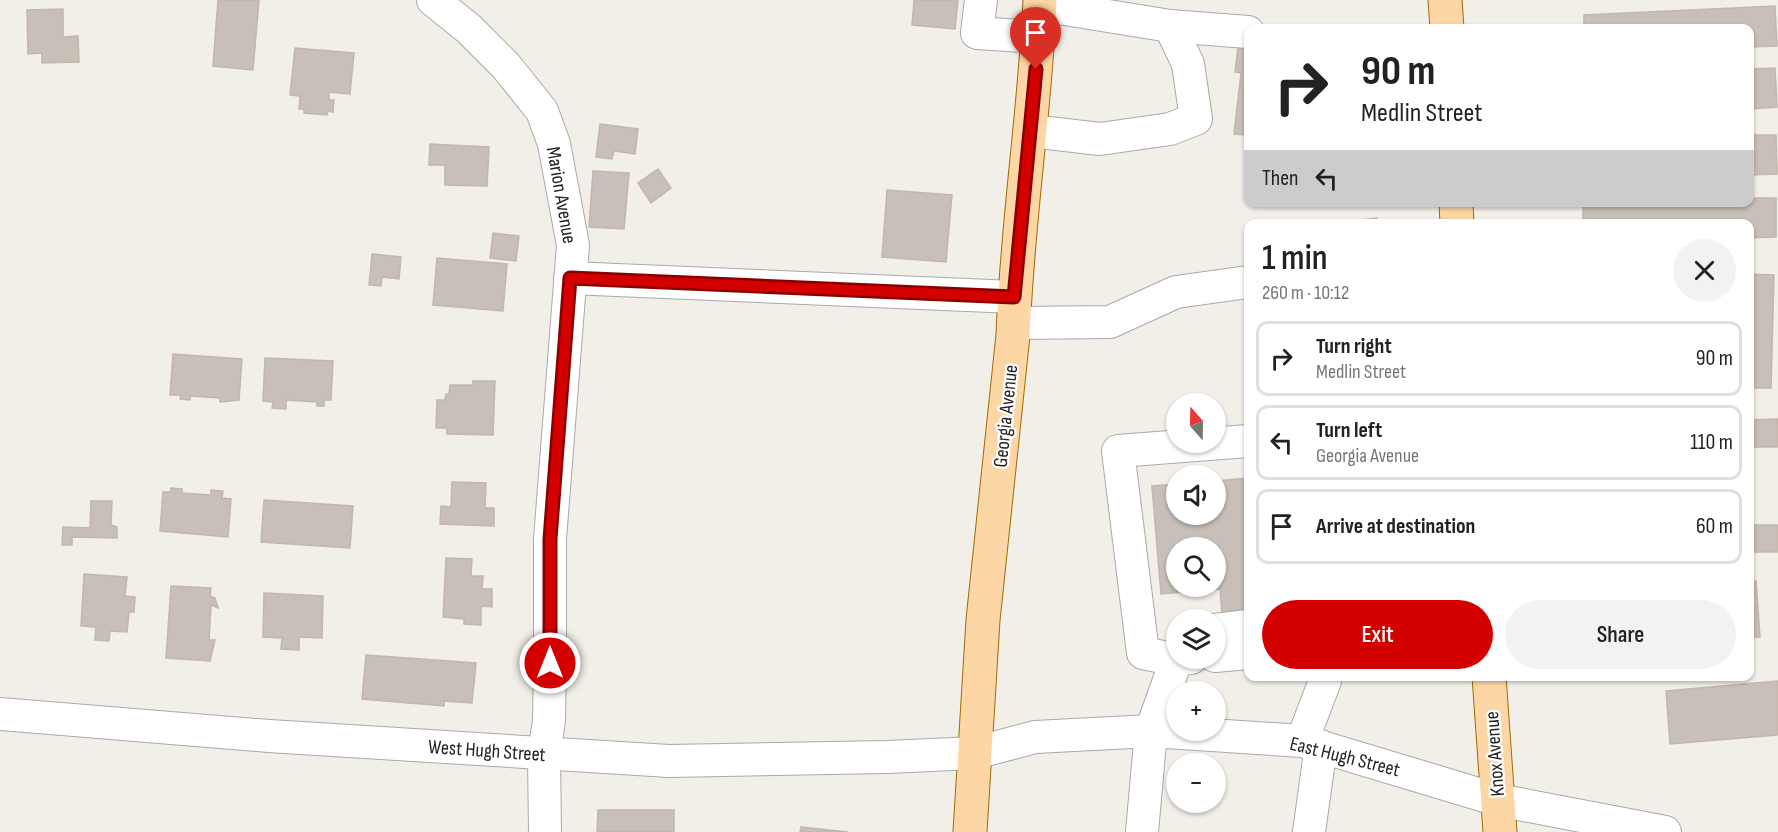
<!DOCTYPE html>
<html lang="en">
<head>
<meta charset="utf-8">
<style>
	:root { --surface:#fff; --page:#f2f2f2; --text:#222; --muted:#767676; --line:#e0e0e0; --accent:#d40000 }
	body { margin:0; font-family:"Sofia Sans Condensed",sans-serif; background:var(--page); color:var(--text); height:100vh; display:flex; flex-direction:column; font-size:22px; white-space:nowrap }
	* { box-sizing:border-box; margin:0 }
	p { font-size:20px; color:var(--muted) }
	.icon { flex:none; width:33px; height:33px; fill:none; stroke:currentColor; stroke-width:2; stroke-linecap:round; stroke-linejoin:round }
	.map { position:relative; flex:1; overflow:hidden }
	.details { position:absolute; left:1244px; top:219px; width:510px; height:462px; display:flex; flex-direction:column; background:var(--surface); border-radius:12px; box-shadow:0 2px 4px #0004 }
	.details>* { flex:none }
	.top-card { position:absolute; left:1244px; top:24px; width:510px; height:183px; border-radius:12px; box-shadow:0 2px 4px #0004; background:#fff; color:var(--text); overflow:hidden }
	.needle { width:39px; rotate:340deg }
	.controls { position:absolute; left:1166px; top:393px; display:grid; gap:12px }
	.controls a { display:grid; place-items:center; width:60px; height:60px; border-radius:50%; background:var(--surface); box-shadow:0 2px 4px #0004; font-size:30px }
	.pin { position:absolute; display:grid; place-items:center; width:51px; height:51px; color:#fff; margin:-62px -26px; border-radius:50% 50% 50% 0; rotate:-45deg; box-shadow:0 0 6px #0007 }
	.pin .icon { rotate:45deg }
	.me { position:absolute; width:66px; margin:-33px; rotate:0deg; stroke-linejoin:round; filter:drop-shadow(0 0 4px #0008) }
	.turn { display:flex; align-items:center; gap:21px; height:126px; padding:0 18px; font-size:27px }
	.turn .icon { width:78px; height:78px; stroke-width:2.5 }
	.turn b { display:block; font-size:42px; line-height:51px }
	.then { display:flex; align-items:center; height:57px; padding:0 18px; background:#0003; gap:12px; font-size:22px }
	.round { display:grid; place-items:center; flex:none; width:63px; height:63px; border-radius:32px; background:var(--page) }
	.overview { display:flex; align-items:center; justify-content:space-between; height:102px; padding:0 18px }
	h1 { font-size:36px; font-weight:600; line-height:45px }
	.cta { display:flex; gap:12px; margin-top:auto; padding:12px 18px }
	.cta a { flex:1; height:69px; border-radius:36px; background:var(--accent); color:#fff; font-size:24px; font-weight:600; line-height:69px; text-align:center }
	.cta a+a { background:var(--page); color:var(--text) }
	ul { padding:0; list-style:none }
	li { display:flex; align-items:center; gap:18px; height:75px; margin:0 12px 9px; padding:0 6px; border:3px solid var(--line); border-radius:12px }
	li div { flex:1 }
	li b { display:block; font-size:22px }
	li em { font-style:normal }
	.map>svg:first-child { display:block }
</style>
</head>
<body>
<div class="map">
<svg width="1778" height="832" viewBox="0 0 1778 832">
	<rect width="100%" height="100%" fill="#f2efe9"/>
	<g fill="#c7bfb8" stroke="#c4b6ab" stroke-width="1.5" fill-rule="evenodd">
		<path d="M218,0H259L253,70L213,66Z"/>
		<path d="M914,0H958L955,29L912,25Z"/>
		<path d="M1775,6L1777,46L1749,47V28H1584V15Z"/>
		<path d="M63,9V37L78,36L79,62L42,63V53L28,54L27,10Z"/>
		<path d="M1239,39H1248V135L1234,134L1241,73L1235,72Z"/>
		<path d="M295,48L354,53L350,94L329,92V100H334L333,112L328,111L327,115L304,113V109H299L300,96L290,95Z"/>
		<path d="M1775,68L1777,107L1749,109V69Z"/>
		<path d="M600,124L638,129L635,154L614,151L612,159L596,157Z"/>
		<path d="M1749,135H1776L1777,174L1749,175Z"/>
		<path d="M430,144L489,147L487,186L445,185V165H429Z"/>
		<path d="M658,169L671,188L651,203L638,183Z"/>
		<path d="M593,171L629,173L624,229L589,227Z"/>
		<path d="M887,190L952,195L946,262L882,257Z"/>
		<path d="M1749,198H1776V237L1749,238V224H1583V202H1749Z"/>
		<path d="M1377,218L1378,224H1327Z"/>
		<path d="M493,233L519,236L516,261L490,258Z"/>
		<path d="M372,254L401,257L399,279L382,277L381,286L369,285Z"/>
		<path d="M437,258L507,264L503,311L433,305Z"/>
		<path d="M1749,274L1774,275L1771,388H1749Z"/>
		<path d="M173,354L242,359L239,400L220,402V398L190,396V400L180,399L181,395H170Z"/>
		<path d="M265,358L333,361L331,400H324V406H317V402L286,400V409L272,408L273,402L263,401Z"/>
		<path d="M473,381H495L493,435L447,434V428H436L437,400H445L446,394H449L450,385H473Z"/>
		<path d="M1778,419V447H1749V420Z"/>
		<path d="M1248,478V647L1225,649L1220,589L1161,594L1152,486L1176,484V514H1215V481ZM1176,548H1215V586H1176Z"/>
		<path d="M452,482L486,483L485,508H494V526L440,524L441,506L451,507Z"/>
		<path d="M171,488L182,489V493L211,495V490L223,491L222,498L231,499L228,537L160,531L163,492H171Z"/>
		<path d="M264,500L353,506L350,548L261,542Z"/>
		<path d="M91,501H112L111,525L117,527V538L72,537V545H62L63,527L90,528Z"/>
		<rect x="1749" y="525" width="29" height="27"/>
		<path d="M446,558L472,559L471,576H483L482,589H492V607L481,606V625L464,624V619L443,617Z"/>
		<path d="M84,574L127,577L125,596L135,597L134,612H129L127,632L110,631L109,641L95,640L96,627L81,626Z"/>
		<path d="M1756,581L1760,637H1749V582Z"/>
		<path d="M171,586L211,588L210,596L215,598L218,608L211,605L209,640H215L210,661L166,658Z"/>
		<path d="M264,593L323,596L322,638L299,637V650L281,649L282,638L263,637Z"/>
		<path d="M366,655L476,663L472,703L444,701V706L362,699Z"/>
		<path d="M1778,681V735L1670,744L1666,691Z"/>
		<path d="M598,810H674V832H597Z"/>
		<path d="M801,827L848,832H800Z"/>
	</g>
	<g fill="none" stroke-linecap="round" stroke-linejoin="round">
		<defs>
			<g id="minor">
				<path d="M433,0L469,29L506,66L542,111L554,144L573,245L550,539V663L549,721L544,753L545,832"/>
				<path d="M981,0L977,33L1038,37"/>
				<path d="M1170,26L1248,32"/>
				<path d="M1031,131L1100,139L1170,129L1196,119L1188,64L1170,26L1040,5"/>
				<path d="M570,278L1014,297"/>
				<path d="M1013,323L1110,322L1176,292L1248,282"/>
				<path d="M1215,630L1248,626"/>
				<path d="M1215,656L1248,653"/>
				<path d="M1191,658L1177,660L1143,653L1118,451L1248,441"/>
				<path d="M0,714L269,736L669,761L887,757L975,753L1035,737L1151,731L1302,741L1498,800L1665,832"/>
				<path d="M1302,741L1325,681L1323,676"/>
				<path d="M1142,832L1151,731L1177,658"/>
				<path d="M1309,832L1321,746"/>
			</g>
			<g id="major">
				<path d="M1445,0L1447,28"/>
				<path d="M1456,202L1457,224"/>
				<path d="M1489,676L1500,832"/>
				<path d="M970,832L983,620L1013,335C1017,223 1035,112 1040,0"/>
			</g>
		</defs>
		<use href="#minor" stroke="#a9a9a9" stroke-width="34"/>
		<use href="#major" stroke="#a06b00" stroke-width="35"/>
		<use href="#minor" stroke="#fff" stroke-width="32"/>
		<use href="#major" stroke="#fcd6a4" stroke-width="33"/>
	</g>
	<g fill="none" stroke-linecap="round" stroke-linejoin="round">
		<defs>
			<path id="route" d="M550,663V539L570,278L1014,297L1036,69"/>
		</defs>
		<use href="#route" stroke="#8a0000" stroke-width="15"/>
		<use href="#route" stroke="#d40000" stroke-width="10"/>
	</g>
	<g text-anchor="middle" stroke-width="4.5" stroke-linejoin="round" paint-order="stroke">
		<g font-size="20" fill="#222" stroke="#fff">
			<text transform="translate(562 195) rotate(80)" y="7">Marion Avenue</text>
			<text transform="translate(1005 416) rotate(-84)" y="7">Georgia Avenue</text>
			<text transform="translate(487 750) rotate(4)" y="7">West Hugh Street</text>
			<text transform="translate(1494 754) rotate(-94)" y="7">Knox Avenue</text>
			<text transform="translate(1345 756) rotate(14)" y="7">East Hugh Street</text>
		</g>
	</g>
</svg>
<div class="controls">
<a><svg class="needle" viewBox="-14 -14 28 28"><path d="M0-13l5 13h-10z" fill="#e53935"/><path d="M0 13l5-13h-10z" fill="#767676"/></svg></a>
<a><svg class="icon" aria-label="sound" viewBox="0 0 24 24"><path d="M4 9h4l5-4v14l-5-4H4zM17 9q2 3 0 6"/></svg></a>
<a><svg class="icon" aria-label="search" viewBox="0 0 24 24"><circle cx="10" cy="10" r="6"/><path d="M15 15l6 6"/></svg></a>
<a><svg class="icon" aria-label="layers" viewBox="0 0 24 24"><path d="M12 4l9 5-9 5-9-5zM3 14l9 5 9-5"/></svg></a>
<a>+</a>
<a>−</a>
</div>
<div class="pin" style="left:1036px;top:69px;background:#d93025"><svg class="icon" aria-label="arrive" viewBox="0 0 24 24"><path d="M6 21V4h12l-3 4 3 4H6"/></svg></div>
<svg class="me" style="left:550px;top:663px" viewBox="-20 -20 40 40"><circle r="17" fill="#d40000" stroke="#fff" stroke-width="3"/><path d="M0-11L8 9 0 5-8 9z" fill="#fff"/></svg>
<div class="top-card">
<div class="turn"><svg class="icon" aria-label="right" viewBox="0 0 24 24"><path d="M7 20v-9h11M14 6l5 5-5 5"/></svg><div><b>90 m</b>Medlin Street</div></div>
<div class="then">Then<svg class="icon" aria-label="left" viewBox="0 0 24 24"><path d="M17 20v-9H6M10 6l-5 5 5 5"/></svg></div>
</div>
<section class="details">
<div class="overview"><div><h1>1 min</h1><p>260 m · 10:12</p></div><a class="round"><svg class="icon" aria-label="close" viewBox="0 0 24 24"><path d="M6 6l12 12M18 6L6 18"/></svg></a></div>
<ul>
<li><svg class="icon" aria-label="right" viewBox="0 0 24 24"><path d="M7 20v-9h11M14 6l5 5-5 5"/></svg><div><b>Turn right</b><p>Medlin Street</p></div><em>90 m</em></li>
<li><svg class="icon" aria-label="left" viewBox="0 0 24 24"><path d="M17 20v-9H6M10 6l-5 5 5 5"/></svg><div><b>Turn left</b><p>Georgia Avenue</p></div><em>110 m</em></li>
<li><svg class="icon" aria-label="arrive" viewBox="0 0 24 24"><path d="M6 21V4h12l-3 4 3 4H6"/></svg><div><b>Arrive at destination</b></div><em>60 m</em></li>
</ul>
<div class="cta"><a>Exit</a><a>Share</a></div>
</section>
</div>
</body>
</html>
